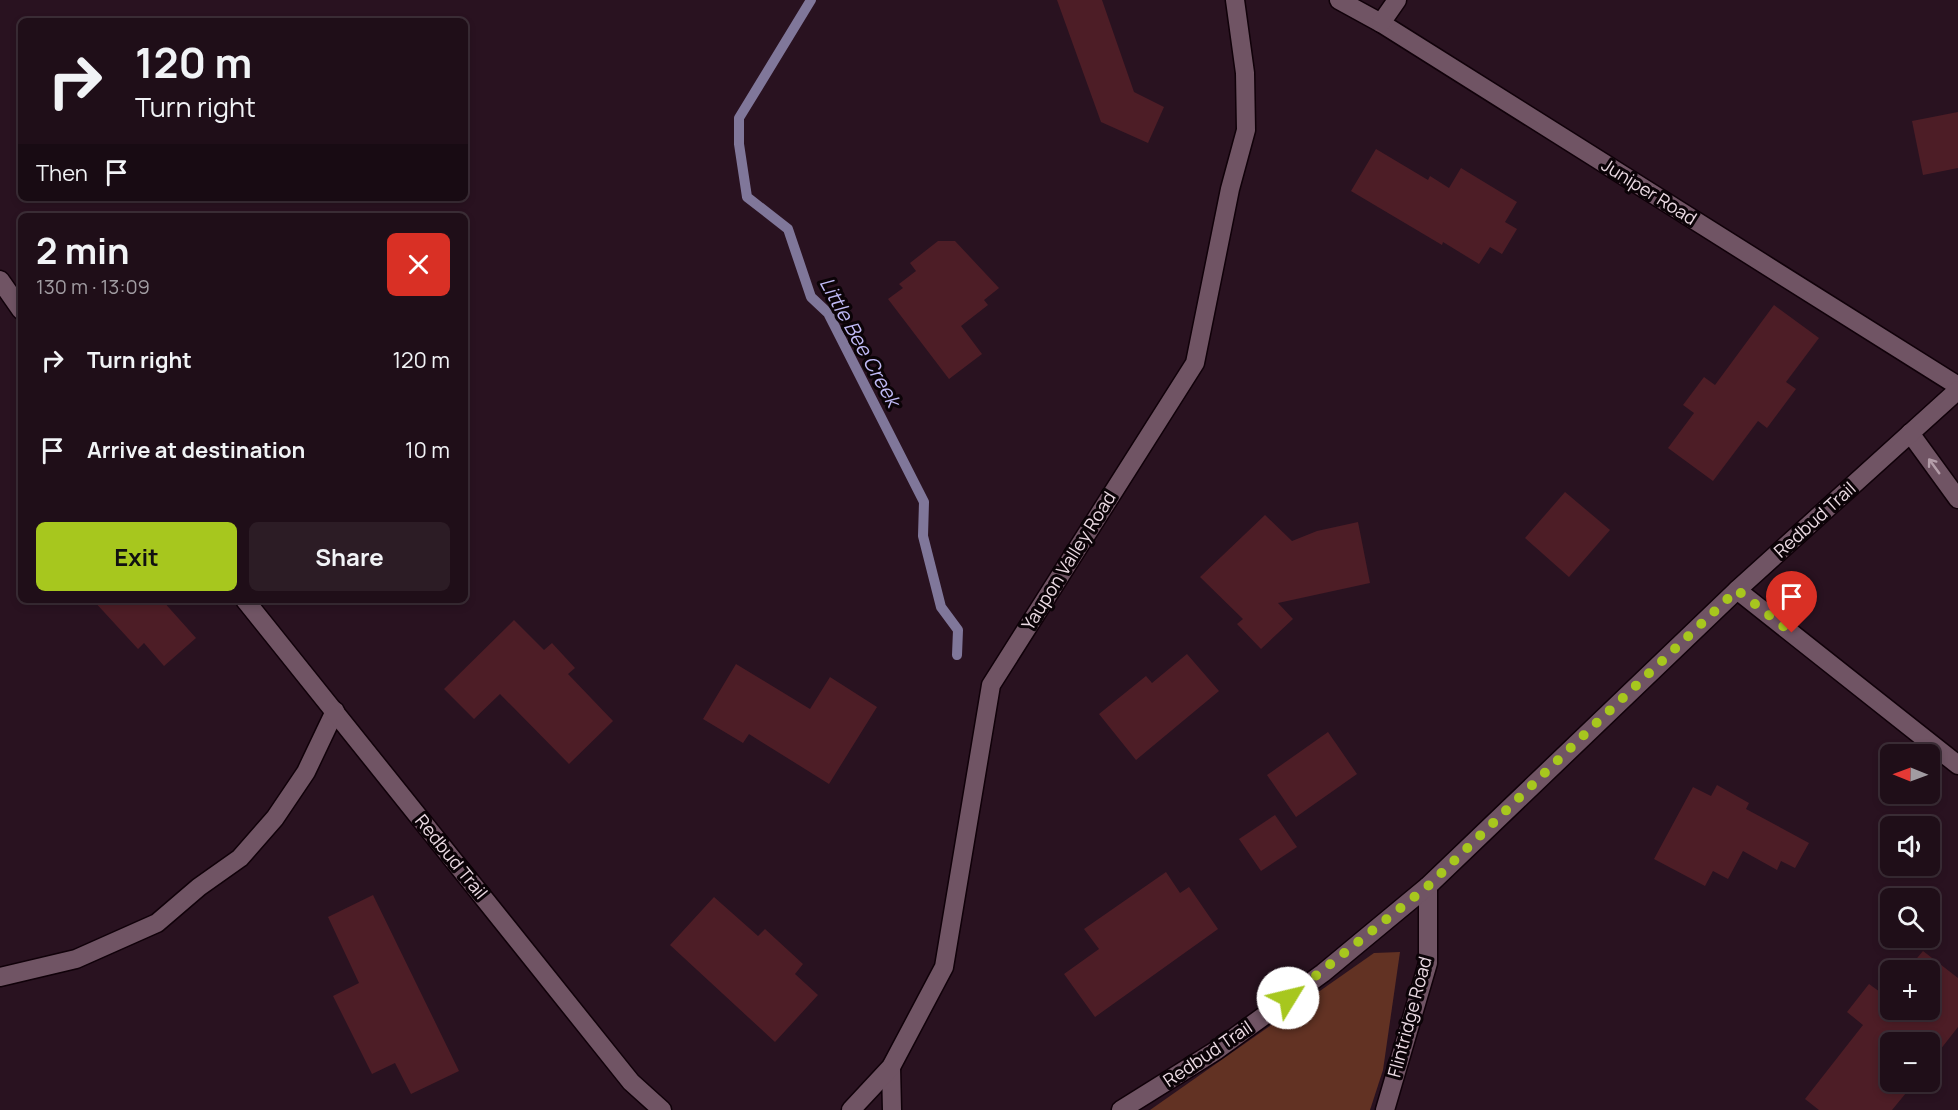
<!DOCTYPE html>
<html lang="en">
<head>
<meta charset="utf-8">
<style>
	:root { --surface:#1f0e18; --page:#2c1c25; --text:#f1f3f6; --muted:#a19ca2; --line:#3c2e37; --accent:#a7c71e }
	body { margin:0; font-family:Manrope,sans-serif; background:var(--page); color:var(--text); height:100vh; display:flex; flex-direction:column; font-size:22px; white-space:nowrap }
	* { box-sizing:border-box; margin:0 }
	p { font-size:20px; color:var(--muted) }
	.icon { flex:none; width:33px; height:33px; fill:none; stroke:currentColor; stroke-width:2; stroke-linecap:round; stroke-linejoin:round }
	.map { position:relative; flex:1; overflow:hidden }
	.sheet { position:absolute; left:18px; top:213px; width:450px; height:390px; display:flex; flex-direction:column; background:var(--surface); border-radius:9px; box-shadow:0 3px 9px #0003,0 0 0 2px var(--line) }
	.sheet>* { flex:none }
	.top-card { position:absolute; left:18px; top:18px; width:450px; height:183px; border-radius:9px; box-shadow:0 3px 9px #0003,0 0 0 2px var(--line); background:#1f0e18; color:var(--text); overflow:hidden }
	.needle { width:39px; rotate:271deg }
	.controls { position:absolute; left:1880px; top:744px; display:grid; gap:12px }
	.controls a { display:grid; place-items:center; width:60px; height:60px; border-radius:9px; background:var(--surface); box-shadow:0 3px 9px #0003,0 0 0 2px var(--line); font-size:30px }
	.pin { position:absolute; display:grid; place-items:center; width:51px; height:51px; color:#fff; margin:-62px -26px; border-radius:50% 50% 50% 0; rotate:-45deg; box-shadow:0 0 6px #0007 }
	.pin .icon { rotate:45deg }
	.me { position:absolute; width:66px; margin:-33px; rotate:54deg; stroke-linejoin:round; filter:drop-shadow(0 0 4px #0008) }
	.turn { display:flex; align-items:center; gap:21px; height:126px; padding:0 18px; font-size:27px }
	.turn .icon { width:78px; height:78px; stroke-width:2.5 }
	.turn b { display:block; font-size:42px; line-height:51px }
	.then { display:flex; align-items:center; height:57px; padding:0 18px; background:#0003; gap:12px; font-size:22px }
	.round { display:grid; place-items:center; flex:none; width:63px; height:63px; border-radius:9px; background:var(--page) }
	.overview { display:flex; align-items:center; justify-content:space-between; height:102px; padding:0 18px }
	h1 { font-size:36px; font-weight:700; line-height:45px }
	.action { display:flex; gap:12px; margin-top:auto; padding:12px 18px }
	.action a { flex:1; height:69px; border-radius:9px; background:var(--accent); color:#111; font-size:24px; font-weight:700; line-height:69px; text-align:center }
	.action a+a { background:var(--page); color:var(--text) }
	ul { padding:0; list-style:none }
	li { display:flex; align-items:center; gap:18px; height:90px; padding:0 18px }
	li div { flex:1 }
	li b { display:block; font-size:22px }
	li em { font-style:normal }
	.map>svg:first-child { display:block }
</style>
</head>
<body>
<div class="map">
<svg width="1958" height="1110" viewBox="0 0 1958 1110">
	<rect width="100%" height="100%" fill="#291220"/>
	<path fill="#623223" d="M1400,952L1383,1070L1370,1110H1150L1374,953Z"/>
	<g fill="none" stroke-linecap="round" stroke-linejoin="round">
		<path stroke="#80779a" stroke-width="10" d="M811,0L739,118V144L747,197L788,229L811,297L828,313L924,502L923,536L941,607L958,630L957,655"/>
	</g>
	<g fill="#4d1d26">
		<path d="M1057,0H1102L1134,92L1164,107L1148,143L1101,122Z"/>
		<path d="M1958,112V168L1923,175L1912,121Z"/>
		<path d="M1376,149L1428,180L1430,176L1449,188L1461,168L1517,202L1505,222L1517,229L1502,254L1490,247L1479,264L1443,242L1442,245L1351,191Z"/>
		<path d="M938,241H955L999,288L984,300L988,305L961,326L982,354L949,379L888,299L903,288L899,284L916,271L910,263Z"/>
		<path d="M1774,305L1819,338L1786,382L1796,389L1767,428L1758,421L1713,481L1668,448L1694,413L1683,405L1704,377L1715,385Z"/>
		<path d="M1565,492L1610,530L1569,577L1525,538Z"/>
		<path d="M1265,515L1292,541L1317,531L1358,522L1370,583L1278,603L1293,619L1261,649L1237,624L1243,619L1200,577Z"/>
		<path d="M93,600H162L196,638L164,666L144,643L138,649Z"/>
		<path d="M514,620L544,650L552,643L575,668L568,674L613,721L569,764L500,694L474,719L444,689Z"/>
		<path d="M1187,654L1219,691L1136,760L1099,714L1146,676L1152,683Z"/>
		<path d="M736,664L810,709L830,677L877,707L829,784L749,734L743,743L703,719Z"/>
		<path d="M1328,732L1357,774L1296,817L1267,775Z"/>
		<path d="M1717,785L1749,803L1746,809L1809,843L1795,868L1781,861L1777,870L1743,851L1728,879L1713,871L1705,886L1654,859L1693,787L1711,796Z"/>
		<path d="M1275,815L1297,847L1261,871L1239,839Z"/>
		<path d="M1166,872L1180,893L1189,887L1218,929L1095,1017L1064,974L1099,949L1084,929Z"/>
		<path d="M373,895L459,1071L411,1094L395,1063L372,1074L333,996L359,983L328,917Z"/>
		<path d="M714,897L758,936L765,929L803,964L795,974L818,995L775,1042L670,945Z"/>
		<path d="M1923,951L1958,978V1027L1929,1064V1042H1890V1082H1915L1892,1110H1819L1805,1099L1863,1025L1847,1012L1869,984L1887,997L1890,993V1010H1929V970H1907Z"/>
	</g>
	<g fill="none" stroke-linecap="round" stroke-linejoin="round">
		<defs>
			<path id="service" d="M1910,433L1958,499"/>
			<g id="minor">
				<path d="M1339,0L1381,23L1958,386"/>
				<path d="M1381,23L1397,0"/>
				<path d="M1737,590L1958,765"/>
				<path d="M0,977L76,959L157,923L199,887L240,858L275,818L306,772L335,711"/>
				<path d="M1385,1110L1428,963V886"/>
			</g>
			<g id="tertiary">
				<path d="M0,280L21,310"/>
				<path d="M245,600L631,1082L662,1110"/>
				<path d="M891,1067L892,1110"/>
				<path d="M851,1110L891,1067L944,967L991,685L1195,363L1230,189L1246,130L1245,73L1235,0"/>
				<path d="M1121,1110L1217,1050L1323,973L1428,886L1737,590L1958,390"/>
			</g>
		</defs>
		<use href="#service" stroke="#100109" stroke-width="21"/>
		<use href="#minor" stroke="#100109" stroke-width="21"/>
		<use href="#tertiary" stroke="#100109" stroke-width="21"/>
		<use href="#service" stroke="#705464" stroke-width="18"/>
		<use href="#minor" stroke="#705464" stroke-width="18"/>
		<use href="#tertiary" stroke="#705464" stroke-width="18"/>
	</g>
	<defs><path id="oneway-shaft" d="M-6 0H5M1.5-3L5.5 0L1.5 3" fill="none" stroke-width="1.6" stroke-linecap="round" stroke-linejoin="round" transform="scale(1.5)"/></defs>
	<use stroke="#b49eaa" href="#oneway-shaft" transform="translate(1934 466) rotate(-126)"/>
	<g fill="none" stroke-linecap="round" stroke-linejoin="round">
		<path stroke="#a7c71e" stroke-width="10" stroke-dasharray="0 18" d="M1288,998L1428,886L1589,730L1737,590L1792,633"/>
	</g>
	<g text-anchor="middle" stroke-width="6" stroke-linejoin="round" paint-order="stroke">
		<g font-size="18" fill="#ecdbe4" stroke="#0b0307">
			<text transform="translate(1649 192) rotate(32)" y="6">Juniper Road</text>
			<text transform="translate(1815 520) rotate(-42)" y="6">Redbud Trail</text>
			<text transform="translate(1069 561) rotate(-58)" y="6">Yaupon Valley Road</text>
			<text transform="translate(451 857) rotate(51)" y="6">Redbud Trail</text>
			<text transform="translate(1410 1017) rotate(-75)" y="6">Flintridge Road</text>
			<text transform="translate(1208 1054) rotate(-34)" y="6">Redbud Trail</text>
		</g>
		<g font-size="20" font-style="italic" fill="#bfb9f5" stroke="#0b0307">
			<text transform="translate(860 342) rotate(61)" y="7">Little Bee Creek</text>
		</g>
	</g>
</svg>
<div class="controls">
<a><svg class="needle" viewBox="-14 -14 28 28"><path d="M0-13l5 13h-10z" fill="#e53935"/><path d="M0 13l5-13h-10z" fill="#a19ca2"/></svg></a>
<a><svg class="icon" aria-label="sound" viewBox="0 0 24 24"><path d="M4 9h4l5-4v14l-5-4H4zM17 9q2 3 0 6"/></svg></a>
<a><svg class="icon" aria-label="search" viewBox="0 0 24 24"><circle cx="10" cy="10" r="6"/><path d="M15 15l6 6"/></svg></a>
<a>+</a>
<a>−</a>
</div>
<div class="pin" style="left:1792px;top:633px;background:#d93025"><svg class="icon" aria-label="arrive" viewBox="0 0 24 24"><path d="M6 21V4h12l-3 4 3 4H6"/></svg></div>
<svg class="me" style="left:1288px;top:998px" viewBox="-20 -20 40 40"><circle r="19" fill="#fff"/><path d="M0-13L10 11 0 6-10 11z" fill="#a7c71e"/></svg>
<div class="top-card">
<div class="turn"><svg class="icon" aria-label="right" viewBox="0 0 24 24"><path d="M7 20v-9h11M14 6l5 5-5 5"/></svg><div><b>120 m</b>Turn right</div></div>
<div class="then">Then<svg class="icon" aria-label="arrive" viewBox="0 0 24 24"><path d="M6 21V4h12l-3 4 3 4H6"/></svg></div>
</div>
<section class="sheet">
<div class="overview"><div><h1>2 min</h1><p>130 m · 13:09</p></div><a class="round" style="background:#d93025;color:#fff"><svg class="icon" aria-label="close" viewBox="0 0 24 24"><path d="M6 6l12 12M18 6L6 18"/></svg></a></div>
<ul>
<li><svg class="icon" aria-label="right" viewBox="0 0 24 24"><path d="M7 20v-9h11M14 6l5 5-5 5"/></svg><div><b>Turn right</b></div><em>120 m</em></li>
<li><svg class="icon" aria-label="arrive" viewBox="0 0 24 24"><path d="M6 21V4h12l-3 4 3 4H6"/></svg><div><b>Arrive at destination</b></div><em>10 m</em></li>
</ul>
<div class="action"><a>Exit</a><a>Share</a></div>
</section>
</div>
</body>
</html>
